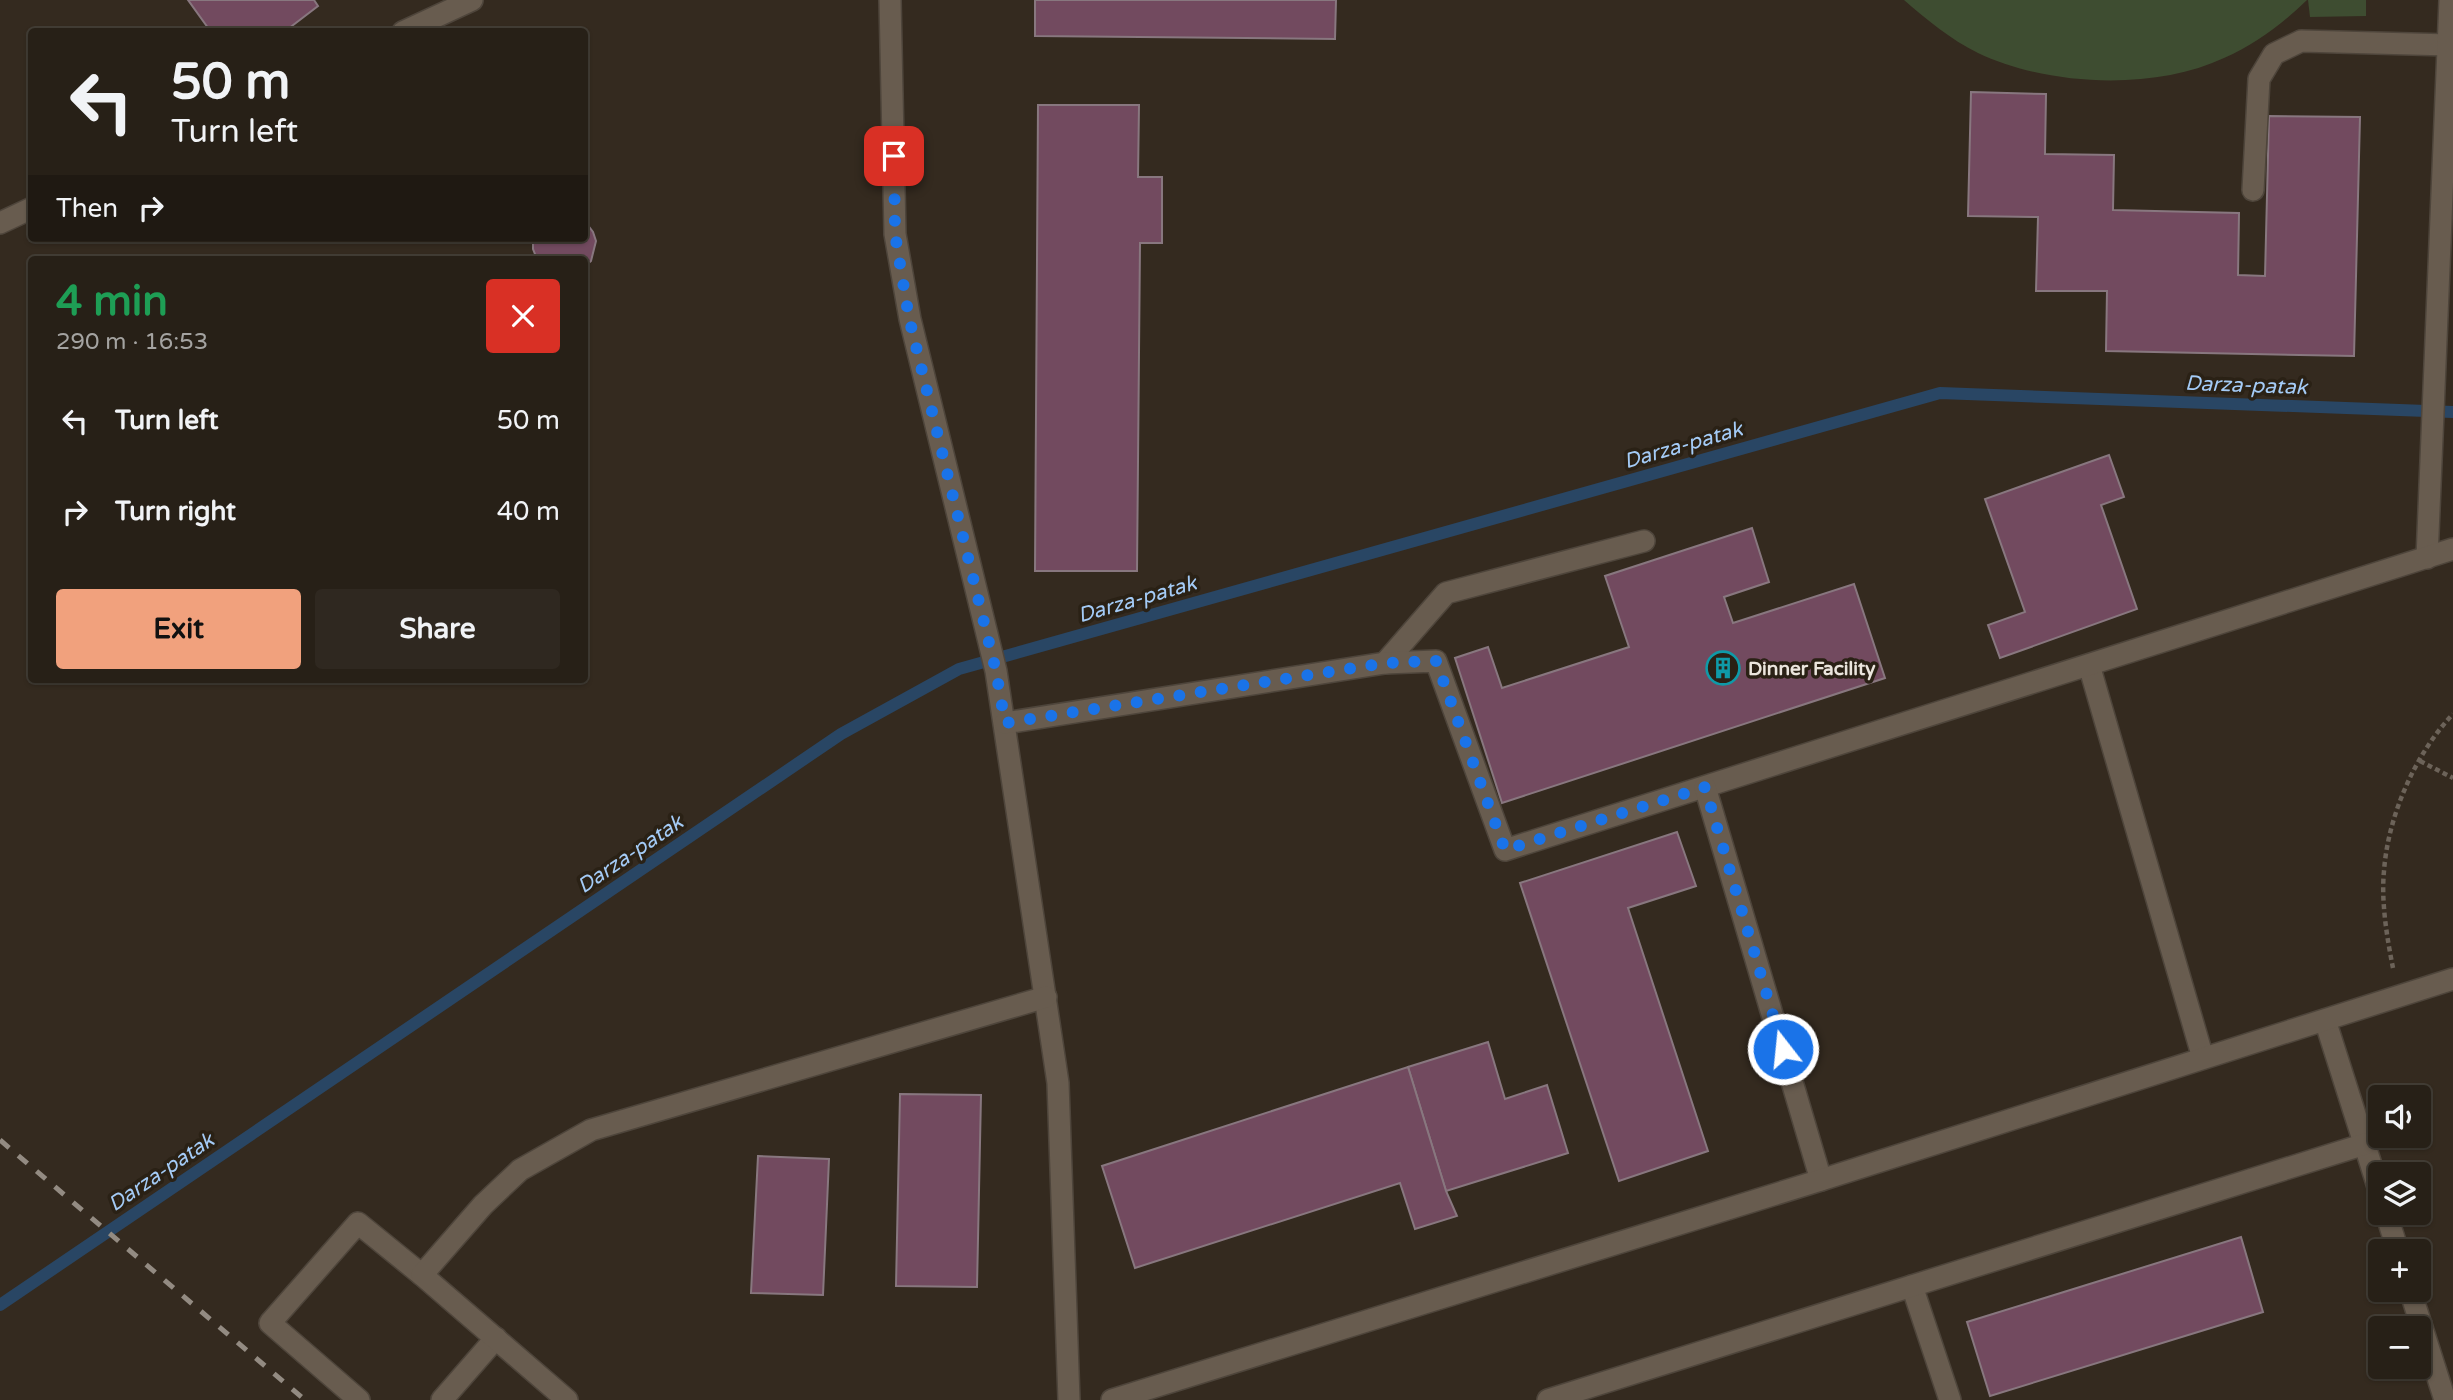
<!DOCTYPE html>
<html lang="en">
<head>
<meta charset="utf-8">
<style>
	:root { --surface:#272017; --page:#2f2820; --text:#f1f3f6; --muted:#a4a3a1; --line:#433e36; --accent:#f1a17d }
	body { margin:0; font-family:"Varela Round",sans-serif; background:var(--page); color:var(--text); height:100vh; display:flex; flex-direction:column; font-size:26px; white-space:nowrap }
	* { box-sizing:border-box; margin:0 }
	p { font-size:23px; color:var(--muted) }
	.icon { flex:none; width:38px; height:38px; fill:none; stroke:currentColor; stroke-width:2; stroke-linecap:round; stroke-linejoin:round }
	.map { position:relative; flex:1; overflow:hidden }
	.sheet { position:absolute; left:28px; top:256px; width:560px; height:427px; display:flex; flex-direction:column; background:var(--surface); border-radius:7px; box-shadow:0 2px 5px #0004,0 0 0 2px var(--line) }
	.sheet>* { flex:none }
	.hud { position:absolute; left:28px; top:28px; width:560px; height:214px; border-radius:7px; box-shadow:0 2px 5px #0004,0 0 0 2px var(--line); background:#272017; color:var(--text); overflow:hidden }
	.controls { position:absolute; left:2368px; top:1085px; display:grid; gap:14px }
	.controls a { display:grid; place-items:center; width:63px; height:63px; border-radius:7px; background:var(--surface); box-shadow:0 2px 5px #0004,0 0 0 2px var(--line); font-size:35px }
	.pin { position:absolute; display:grid; place-items:center; width:60px; height:60px; color:#fff; margin:-30px; border-radius:14px; box-shadow:0 4px 10px #0006 }
	.me { position:absolute; width:77px; margin:-38px; rotate:344deg; stroke-linejoin:round; filter:drop-shadow(0 0 5px #0008) }
	.turn { display:flex; align-items:center; gap:24px; height:147px; padding:0 28px; font-size:32px }
	.turn .icon { width:91px; height:91px; stroke-width:2.5 }
	.turn b { display:block; font-size:49px; line-height:60px }
	.then { display:flex; align-items:center; height:66px; padding:0 28px; background:#0003; gap:14px; font-size:26px }
	.round { display:grid; place-items:center; flex:none; width:74px; height:74px; border-radius:7px; background:var(--page) }
	.headline { display:flex; align-items:center; justify-content:space-between; height:119px; padding:0 28px }
	h1 { font-size:42px; font-weight:700; line-height:52px; color:#1e9e55 }
	.button { display:flex; gap:14px; margin-top:auto; padding:14px 28px }
	.button a { flex:1; height:80px; border-radius:7px; background:var(--accent); color:#111; font-size:28px; font-weight:700; line-height:80px; text-align:center }
	.button a+a { background:var(--page); color:var(--text) }
	ul { padding:0; list-style:none }
	li { display:flex; align-items:center; gap:21px; height:91px; padding:0 28px }
	li div { flex:1 }
	li b { display:block; font-size:26px }
	li em { font-style:normal }
	.map>svg:first-child { display:block }
</style>
</head>
<body>
<div class="map">
<svg width="2453" height="1400" viewBox="0 0 2453 1400">
	<rect width="100%" height="100%" fill="#342a1f"/>
	<g fill="#3e4d31">
		<path d="M1904,0H2307C2282,24 2256,44 2224,58C2154,91 2047,86 1978,53C1950,39 1927,20 1904,0Z"/>
		<path d="M2308,0H2366V16L2310,17Z"/>
	</g>
	<g fill="none" stroke-linecap="round" stroke-linejoin="round">
		<path stroke="#294664" stroke-width="12" d="M0,1305L841,734L959,669L1940,393L2453,412"/>
	</g>
	<g fill="#724a5f" stroke="#88777f" stroke-width="2">
		<path d="M188,0H314L318,6L284,32H211Z"/>
		<path d="M1035,0H1336L1335,39L1035,36Z"/>
		<path d="M1971,92L2046,94L2045,154L2114,155L2113,210L2239,213L2238,275L2265,276L2269,116L2360,117L2354,356L2106,351L2107,291H2036L2038,217L1968,216Z"/>
		<path d="M1038,105H1139L1138,177H1162V243H1140L1137,571H1035Z"/>
		<path d="M584,220L593,232L596,241L591,261L584,267V259H537L533,249V238H584Z"/>
		<path d="M2109,455L2124,497L2101,505L2137,609L2000,658L1988,625L2025,612L1985,499Z"/>
		<path d="M1752,528L1769,582L1724,597L1733,623L1854,584L1885,678L1502,803L1455,658L1488,647L1502,688L1629,647L1605,576Z"/>
		<path d="M1677,832L1696,886L1628,908L1708,1151L1619,1181L1520,883Z"/>
		<path d="M1488,1042L1505,1099L1547,1085L1568,1153L1446,1191L1408,1067Z"/>
		<path d="M1408,1067L1446,1191L1457,1216L1415,1229L1400,1183L1135,1268L1102,1166Z"/>
		<path d="M900,1094L981,1095L977,1287L896,1286Z"/>
		<path d="M758,1156L829,1159L823,1295L751,1293Z"/>
		<path d="M2241,1237L2263,1312L1990,1396L1967,1322Z"/>
	</g>
	<g fill="none" stroke-linecap="round" stroke-linejoin="round">
		<defs>
			<g id="service">
				<path d="M890,0L895,234L910,319L996,671L1058,1083L1069,1400"/>
				<path d="M403,32L472,0"/>
				<path d="M2253,190L2259,79L2274,54L2301,41L2449,45"/>
				<path d="M0,223L32,208"/>
				<path d="M2427,558L2450,0"/>
				<path d="M1385,663L1446,593L1644,541"/>
				<path d="M2089,665L2203,1058"/>
				<path d="M1005,723L1385,663L1436,661L1505,850L2453,549"/>
				<path d="M1705,787L1821,1180"/>
				<path d="M2325,1020L2380,1193"/>
				<path d="M2386,1213L2398,1251"/>
				<path d="M1912,1286L1950,1400"/>
				<path d="M2410,1290L2445,1400"/>
				<path d="M359,1400L270,1323L358,1223L422,1275"/>
				<path d="M442,1400L496,1338"/>
				<path d="M567,1400L422,1275L483,1205L520,1170L591,1130L1046,997"/>
				<path d="M1112,1400L1821,1180L2453,979"/>
				<path d="M1548,1400L2365,1144"/>
			</g>
		</defs>
		<use href="#service" stroke="#4e453b" stroke-width="24"/>
		<g stroke="#6c6359" stroke-width="4.5" stroke-dasharray="5 3.5" stroke-linecap="butt">
			<path d="M2420,761L2453,778"/>
			<path d="M2393,968C2387,938 2381,902 2384,871C2388,816 2415,754 2453,714"/>
		</g>
		<use href="#service" stroke="#685c4f" stroke-width="21"/>
		<path stroke="#938b82" stroke-width="5" stroke-dasharray="12 12" stroke-linecap="butt" d="M0,1140L305,1400"/>
	</g>
	<g fill="none" stroke-linecap="round" stroke-linejoin="round">
		<path stroke="#1a73e8" stroke-width="12" stroke-dasharray="0 21.6" d="M894,156L895,234L909,318L996,671L1005,723L1385,663L1436,661L1505,850L1705,787L1783,1049"/>
	</g>
	<defs>
		<symbol id="building-ring" viewBox="-11 -11 22 22"><circle r="9.5" fill="#2a2115" stroke="#0f9aa8" stroke-width="1.5"/><path d="M-4-6H4V6H1V3H-1V6H-4ZM-2.5-4.3h1.7v1.8h-1.7ZM.8-4.3h1.7v1.8H.8ZM-2.5-1h1.7V.8h-1.7ZM.8-1h1.7V.8H.8Z" fill="#0f9aa8"/></symbol>
	</defs>
	<g fill-rule="evenodd">
		<use href="#building-ring" x="1704" y="649" width="38" height="38"/>
	</g>
	<g text-anchor="middle" stroke-width="7" stroke-linejoin="round" paint-order="stroke">
		<g font-size="19" font-weight="bold" fill="#ebe5dd" stroke="#2a2115" text-anchor="start">
			<text x="1748" y="675">Dinner Facility</text>
		</g>
		<g font-size="21" font-style="italic" fill="#a4cbf6" stroke="#2a2115">
			<text transform="translate(2246 385) rotate(2)" y="7">Darza-patak</text>
			<text transform="translate(1683 445) rotate(-16)" y="7">Darza-patak</text>
			<text transform="translate(1137 599) rotate(-16)" y="7">Darza-patak</text>
			<text transform="translate(630 854) rotate(-34)" y="7">Darza-patak</text>
			<text transform="translate(161 1172) rotate(-34)" y="7">Darza-patak</text>
		</g>
	</g>
</svg>
<div class="controls">
<a><svg class="icon" aria-label="sound" viewBox="0 0 24 24"><path d="M4 9h4l5-4v14l-5-4H4zM17 9q2 3 0 6"/></svg></a>
<a><svg class="icon" aria-label="layers" viewBox="0 0 24 24"><path d="M12 4l9 5-9 5-9-5zM3 14l9 5 9-5"/></svg></a>
<a>+</a>
<a>−</a>
</div>
<div class="pin" style="left:894px;top:156px;background:#d93025"><svg class="icon" aria-label="arrive" viewBox="0 0 24 24"><path d="M6 21V4h12l-3 4 3 4H6"/></svg></div>
<svg class="me" style="left:1783px;top:1049px" viewBox="-20 -20 40 40"><circle r="17" fill="#1a73e8" stroke="#fff" stroke-width="3"/><path d="M0-11L8 9 0 5-8 9z" fill="#fff"/></svg>
<div class="hud">
<div class="turn"><svg class="icon" aria-label="left" viewBox="0 0 24 24"><path d="M17 20v-9H6M10 6l-5 5 5 5"/></svg><div><b>50 m</b>Turn left</div></div>
<div class="then">Then<svg class="icon" aria-label="right" viewBox="0 0 24 24"><path d="M7 20v-9h11M14 6l5 5-5 5"/></svg></div>
</div>
<section class="sheet">
<div class="headline"><div><h1>4 min</h1><p>290 m · 16:53</p></div><a class="round" style="background:#d93025;color:#fff"><svg class="icon" aria-label="close" viewBox="0 0 24 24"><path d="M6 6l12 12M18 6L6 18"/></svg></a></div>
<ul>
<li><svg class="icon" aria-label="left" viewBox="0 0 24 24"><path d="M17 20v-9H6M10 6l-5 5 5 5"/></svg><div><b>Turn left</b></div><em>50 m</em></li>
<li><svg class="icon" aria-label="right" viewBox="0 0 24 24"><path d="M7 20v-9h11M14 6l5 5-5 5"/></svg><div><b>Turn right</b></div><em>40 m</em></li>
</ul>
<div class="button"><a>Exit</a><a>Share</a></div>
</section>
</div>
</body>
</html>
